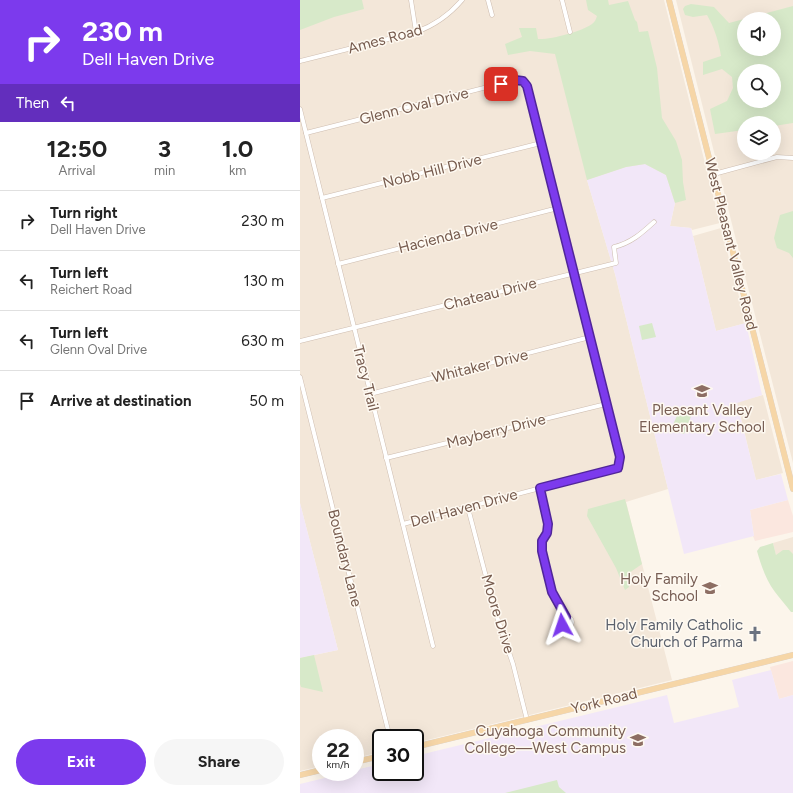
<!DOCTYPE html>
<html lang="en">
<head>
<meta charset="utf-8">
<style>
	:root { --surface:#fff; --page:#f6f6f6; --text:#222; --muted:#767676; --line:#e0e0e0; --accent:#7c3aed }
	body { margin:0; font-family:Figtree,sans-serif; background:var(--page); color:var(--text); height:100vh; display:flex; flex-direction:column; font-size:15px; white-space:nowrap }
	* { box-sizing:border-box; margin:0 }
	p { font-size:13px; color:var(--muted) }
	.icon { flex:none; width:22px; height:22px; fill:none; stroke:currentColor; stroke-width:2; stroke-linecap:round; stroke-linejoin:round }
	.map { position:relative; flex:1; overflow:hidden }
	.panel { display:flex; flex-direction:column; background:var(--surface); width:300px }
	.panel>* { flex:none }
	.hud { background:#7c3aed; color:#fff; overflow:hidden }
	.buttons { position:absolute; left:437px; top:12px; display:grid; gap:8px }
	.buttons a { display:grid; place-items:center; width:44px; height:44px; border-radius:50%; background:var(--surface); box-shadow:0 4px 16px #0002; font-size:20px }
	.speed { position:absolute; left:12px; top:729px; display:flex; gap:8px; font-size:20px; font-weight:700; text-align:center }
	.speed>* { display:grid; place-content:center; width:52px; height:52px; border-radius:50%; background:var(--surface); box-shadow:0 4px 16px #0002; line-height:1 }
	.speed small { font-size:10px; font-weight:400 }
	.speed .limit { border:2px solid #111; border-radius:6px; background:#fff; color:#111 }
	.pin { position:absolute; display:grid; place-items:center; width:34px; height:34px; color:#fff; margin:-17px; border-radius:8px; box-shadow:0 2px 6px #0006 }
	.me { position:absolute; width:44px; margin:-22px; rotate:355deg; stroke-linejoin:round; filter:drop-shadow(0 0 3px #0008) }
	.turn { display:flex; align-items:center; gap:14px; height:84px; padding:0 16px; font-size:18px }
	.turn .icon { width:52px; height:52px; stroke-width:2.5 }
	.turn b { display:block; font-size:28px; line-height:34px }
	.then { display:flex; align-items:center; height:38px; padding:0 16px; background:#0003; gap:8px; font-size:15px }
	.eta { display:flex; justify-content:space-evenly; align-items:center; height:68px; text-align:center }
	.eta b { font-size:24px; font-weight:700; line-height:28px }
	.button { display:flex; gap:8px; margin-top:auto; padding:8px 16px }
	.button a { flex:1; height:46px; border-radius:24px; background:var(--accent); color:#fff; font-size:16px; font-weight:700; line-height:46px; text-align:center }
	.button a+a { background:var(--page); color:var(--text) }
	ul { padding:0; list-style:none }
	li { display:flex; align-items:center; gap:12px; height:60px; padding:0 16px; border-top:1px solid var(--line) }
	li div { flex:1 }
	li b { display:block; font-size:15px }
	li em { font-style:normal }
	main { display:flex; flex:1; min-height:0 }
	.map>svg:first-child { display:block }
</style>
</head>
<body>
<main>
<section class="panel">
<div class="hud">
<div class="turn"><svg class="icon" aria-label="right" viewBox="0 0 24 24"><path d="M7 20v-9h11M14 6l5 5-5 5"/></svg><div><b>230 m</b>Dell Haven Drive</div></div>
<div class="then">Then<svg class="icon" aria-label="left" viewBox="0 0 24 24"><path d="M17 20v-9H6M10 6l-5 5 5 5"/></svg></div>
</div>
<div class="eta">
<div><b>12:50</b><p>Arrival</p></div>
<div><b>3</b><p>min</p></div>
<div><b>1.0</b><p>km</p></div>
</div>
<ul>
<li><svg class="icon" aria-label="right" viewBox="0 0 24 24"><path d="M7 20v-9h11M14 6l5 5-5 5"/></svg><div><b>Turn right</b><p>Dell Haven Drive</p></div><em>230 m</em></li>
<li><svg class="icon" aria-label="left" viewBox="0 0 24 24"><path d="M17 20v-9H6M10 6l-5 5 5 5"/></svg><div><b>Turn left</b><p>Reichert Road</p></div><em>130 m</em></li>
<li><svg class="icon" aria-label="left" viewBox="0 0 24 24"><path d="M17 20v-9H6M10 6l-5 5 5 5"/></svg><div><b>Turn left</b><p>Glenn Oval Drive</p></div><em>630 m</em></li>
<li><svg class="icon" aria-label="arrive" viewBox="0 0 24 24"><path d="M6 21V4h12l-3 4 3 4H6"/></svg><div><b>Arrive at destination</b></div><em>50 m</em></li>
</ul>
<div class="button"><a>Exit</a><a>Share</a></div>
</section>
<div class="map">
<svg width="493" height="793" viewBox="0 0 493 793">
	<rect width="100%" height="100%" fill="#fcf5eb"/>
	<g fill="#f3e7d9" fill-rule="evenodd">
		<path d="M0,0H364L420,223L392,230L391,228L370,226L375,203L287,180L315,274L368,489L326,502L372,680L115,743V738H81V752L55,758V738H21V766L0,771V658L38,650L0,503Z"/>
		<path d="M376,0H493V463L443,268ZM444,19H474V49H444ZM444,71H474V101H444ZM444,123H474V153H444Z"/>
		<path d="M421,228L446,323L416,331L393,236Z"/>
		<path d="M463,395L483,473L456,480L437,402Z"/>
		<path d="M493,537V564L479,568L473,543Z"/>
	</g>
	<g fill="#fbe7df">
		<path d="M488,500L493,516V532L455,541L453,536H454L450,510Z"/>
		<path d="M493,661V695L479,699L470,667Z"/>
	</g>
	<g fill="#f2e7f8">
		<path d="M345,164L366,175L375,203L370,226L391,228L416,331L446,323L462,395L437,403L456,480L481,474L488,500L450,510L454,536L384,554L315,274L287,180L326,167Z"/>
		<path d="M0,503L38,650L0,658Z"/>
		<path d="M471,670L479,699L493,695V793H0V784L49,772H55V770L81,764V772H115V756L367,695L374,723L439,707L432,680Z"/>
	</g>
	<g fill="#d7e9c9" fill-rule="evenodd">
		<path d="M0,0H62L64,9L34,17L0,30Z"/>
		<path d="M286,0H308L309,5L328,1L335,20L337,22L339,32L348,31L357,68L362,118L376,141L382,160L383,182L386,200L375,203L366,175L345,164L326,167L287,180L255,54L230,51L208,55L205,44L222,37L219,28H236L238,39C250,40 283,31 292,24C295,22 296,19 297,16L288,10Z"/>
		<path d="M391,4L414,7L429,23L493,6V123L474,126V123H444V130L415,134L410,109L427,101L433,88L432,77L422,69L403,75V62L421,56C419,42 414,27 407,15L393,17L385,15L383,9L385,6ZM444,19H474V49H444ZM444,71H474V101H444Z"/>
		<path d="M493,211V258L489,253L477,248L474,238L480,215Z"/>
		<path d="M352,323L356,337L342,340L339,326Z"/>
		<path d="M380,409L392,414L384,434L371,429Z"/>
		<path d="M325,499L342,564L329,573V587L325,590L316,568L287,516L288,509Z"/>
		<path d="M473,543L476,555L483,550H489L493,554V612H491C486,605 480,599 475,592C466,580 461,565 457,551L460,547Z"/>
		<path d="M14,655L23,692L1,687L0,684V658Z"/>
		<path d="M257,780L259,787L266,793H205Z"/>
	</g>
	<g fill="none" stroke-linecap="round" stroke-linejoin="round">
		<defs>
			<g id="minor">
				<path d="M111,0L116,32"/>
				<path d="M188,0L192,15"/>
				<path d="M262,0L270,32"/>
				<path d="M0,61L116,32C133,26 150,14 162,0"/>
				<path d="M0,109L133,646"/>
				<path d="M6,133L215,80L223,81L227,86L320,457L317,468L103,524"/>
				<path d="M414,174L477,157L493,158"/>
				<path d="M22,198L241,143"/>
				<path d="M38,264L258,208"/>
				<path d="M0,341L316,263L314,247C331,243 342,233 354,222"/>
				<path d="M0,377L90,738"/>
				<path d="M70,394L290,337"/>
				<path d="M86,458L306,404"/>
				<path d="M240,488L248,524L247,533L242,541V551L252,592L266,617"/>
				<path d="M168,508L195,611L213,664L227,720"/>
				<circle cx="267" cy="622" r="5"/>
			</g>
			<g id="major">
				<path d="M369,0L493,489"/>
				<path d="M115,747L493,655"/>
				<path d="M55,762L81,756"/>
				<path d="M0,775L21,770"/>
			</g>
		</defs>
		<use href="#minor" stroke="#cebdb0" stroke-width="5"/>
		<use href="#major" stroke="#d9d1cd" stroke-width="6"/>
		<use href="#minor" stroke="#fff" stroke-width="4"/>
		<use href="#major" stroke="#f6d6a7" stroke-width="5.5"/>
	</g>
	<g fill="none" stroke-linecap="round" stroke-linejoin="round">
		<defs>
			<path id="route" d="M201,84L215,80L223,81L227,86L320,457L318,468L240,488L248,524L247,533L242,541V551L252,592L266,617L262,620V625"/>
		</defs>
		<use href="#route" stroke="#51269a" stroke-width="10"/>
		<use href="#route" stroke="#7c3aed" stroke-width="7"/>
	</g>
	<defs>
		<symbol id="school-bare" viewBox="-9 -9 18 18"><path d="M0-5L7-2L0 1L-7-2ZM-4 1L0 2.5L4 1V4Q0 6-4 4Z" fill="#8d6e63" stroke="#fef9f1" stroke-width="2.5" paint-order="stroke"/></symbol>
		<symbol id="church-bare" viewBox="-9 -9 18 18"><path d="M-1.2-6h2.4v3.5h3.3v2.4h-3.3V6h-2.4V-.1h-3.3v-2.4h3.3Z" fill="#6b7280" stroke="#fef9f1" stroke-width="2.5" paint-order="stroke"/></symbol>
		<symbol id="university-bare" viewBox="-9 -9 18 18"><path d="M0-5L7-2L0 1L-7-2ZM-4 1L0 2.5L4 1V4Q0 6-4 4Z" fill="#8d6e63" stroke="#fef9f1" stroke-width="2.5" paint-order="stroke"/></symbol>
	</defs>
	<g fill-rule="evenodd">
		<use href="#school-bare" x="391" y="380" width="22" height="22"/>
		<use href="#school-bare" x="399" y="577" width="22" height="22"/>
		<use href="#church-bare" x="444" y="623" width="22" height="22"/>
		<use href="#university-bare" x="327" y="729" width="22" height="22"/>
	</g>
	<g text-anchor="middle" stroke-width="3" stroke-linejoin="round" paint-order="stroke">
		<g font-size="15" fill="#765b4e" stroke="#fef9f1">
			<text transform="translate(85 39) rotate(-15)" y="5">Ames Road</text>
			<text transform="translate(114 106) rotate(-14)" y="5">Glenn Oval Drive</text>
			<text transform="translate(132 171) rotate(-14)" y="5">Nobb Hill Drive</text>
			<text transform="translate(148 236) rotate(-14)" y="5">Hacienda Drive</text>
			<text transform="translate(431 244) rotate(76)" y="5">West Pleasant Valley Road</text>
			<text transform="translate(190 294) rotate(-14)" y="5">Chateau Drive</text>
			<text transform="translate(180 366) rotate(-14)" y="5">Whitaker Drive</text>
			<text transform="translate(66 378) rotate(76)" y="5">Tracy Trail</text>
			<text transform="translate(196 431) rotate(-14)" y="5">Mayberry Drive</text>
			<text transform="translate(164 508) rotate(-15)" y="5">Dell Haven Drive</text>
			<text transform="translate(45 558) rotate(76)" y="5">Boundary Lane</text>
			<text transform="translate(198 614) rotate(73)" y="5">Moore Drive</text>
			<text transform="translate(304 701) rotate(-14)" y="5">York Road</text>
		</g>
		<g font-size="15" fill="#785e54" stroke="#fef9f1" text-anchor="end">
			<text x="402" y="415" text-anchor="middle">Pleasant Valley<tspan x="402" dy="17">Elementary School</tspan></text>
			<text x="398" y="584">Holy Family<tspan x="398" dy="17">School</tspan></text>
			<text x="326" y="736">Cuyahoga Community<tspan x="326" dy="17">College—West Campus</tspan></text>
		</g>
		<g font-size="15" fill="#5b616d" stroke="#fef9f1" text-anchor="end">
			<text x="443" y="630">Holy Family Catholic<tspan x="443" dy="17">Church of Parma</tspan></text>
		</g>
	</g>
</svg>
<div class="buttons">
<a><svg class="icon" aria-label="sound" viewBox="0 0 24 24"><path d="M4 9h4l5-4v14l-5-4H4zM17 9q2 3 0 6"/></svg></a>
<a><svg class="icon" aria-label="search" viewBox="0 0 24 24"><circle cx="10" cy="10" r="6"/><path d="M15 15l6 6"/></svg></a>
<a><svg class="icon" aria-label="layers" viewBox="0 0 24 24"><path d="M12 4l9 5-9 5-9-5zM3 14l9 5 9-5"/></svg></a>
</div>
<div class="speed"><div>22<small>km/h</small></div><div class="limit">30</div></div>
<div class="pin" style="left:201px;top:84px;background:#d93025"><svg class="icon" aria-label="arrive" viewBox="0 0 24 24"><path d="M6 21V4h12l-3 4 3 4H6"/></svg></div>
<svg class="me" style="left:262px;top:625px" viewBox="-20 -20 40 40"><path d="M0-17L14 15 0 8-14 15z" fill="#7c3aed" stroke="#fff" stroke-width="4"/></svg>
</div>
</main>
</body>
</html>
